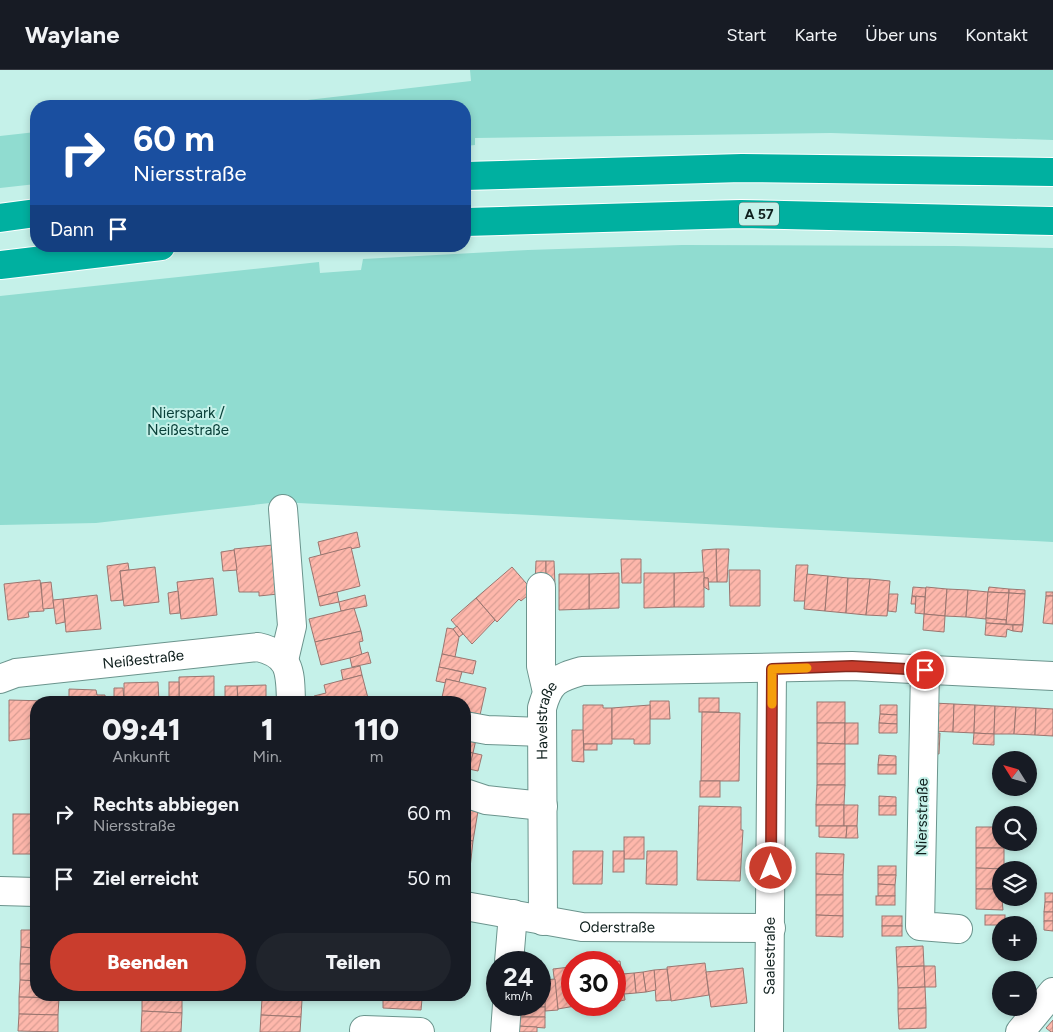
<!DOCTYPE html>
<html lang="de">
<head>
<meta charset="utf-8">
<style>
	:root { --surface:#171b24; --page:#20242c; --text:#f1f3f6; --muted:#9ea1a6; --line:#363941; --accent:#c93d2d }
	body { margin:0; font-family:Figtree,sans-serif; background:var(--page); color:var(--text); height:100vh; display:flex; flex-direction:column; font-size:19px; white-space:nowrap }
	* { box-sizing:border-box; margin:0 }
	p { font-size:16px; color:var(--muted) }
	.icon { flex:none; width:28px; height:28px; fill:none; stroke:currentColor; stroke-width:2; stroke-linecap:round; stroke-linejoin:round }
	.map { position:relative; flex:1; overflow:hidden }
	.side { position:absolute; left:30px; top:626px; width:441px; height:305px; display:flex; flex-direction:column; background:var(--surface); border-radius:20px; box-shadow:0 2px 8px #0003 }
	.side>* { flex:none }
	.banner { position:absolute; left:30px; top:30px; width:441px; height:152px; border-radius:20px; box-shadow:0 2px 8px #0003; background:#1a4fa0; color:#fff; overflow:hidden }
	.needle { width:32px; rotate:307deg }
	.fabs { position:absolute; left:992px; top:681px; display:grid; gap:10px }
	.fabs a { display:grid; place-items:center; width:45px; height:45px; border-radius:50%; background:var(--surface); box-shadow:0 2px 8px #0003; font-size:25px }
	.speed { position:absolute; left:486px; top:881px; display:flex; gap:10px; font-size:25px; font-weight:700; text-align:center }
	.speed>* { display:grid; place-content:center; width:65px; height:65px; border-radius:50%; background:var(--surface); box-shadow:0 2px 8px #0003; line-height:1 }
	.speed small { font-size:12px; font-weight:400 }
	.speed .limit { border:8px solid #d22; background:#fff; color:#111 }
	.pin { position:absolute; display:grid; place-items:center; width:42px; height:42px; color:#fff; margin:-21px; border:2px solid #fff; border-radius:50%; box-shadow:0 1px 5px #0007 }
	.me { position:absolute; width:55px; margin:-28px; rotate:0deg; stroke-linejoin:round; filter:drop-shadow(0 0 4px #0008) }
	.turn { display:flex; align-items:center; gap:18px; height:105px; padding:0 20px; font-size:22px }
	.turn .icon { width:65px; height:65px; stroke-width:2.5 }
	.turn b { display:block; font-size:35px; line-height:42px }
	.then { display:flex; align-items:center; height:48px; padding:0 20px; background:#0003; gap:10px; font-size:19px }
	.eta { display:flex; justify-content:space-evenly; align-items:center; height:85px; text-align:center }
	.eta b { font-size:30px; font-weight:800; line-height:35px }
	.button { display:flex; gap:10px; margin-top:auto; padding:10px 20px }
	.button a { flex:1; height:58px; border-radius:30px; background:var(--accent); color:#fff; font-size:20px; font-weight:800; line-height:58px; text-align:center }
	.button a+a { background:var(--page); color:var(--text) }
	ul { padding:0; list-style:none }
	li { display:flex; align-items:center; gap:15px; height:65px; padding:0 20px }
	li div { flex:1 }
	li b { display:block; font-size:19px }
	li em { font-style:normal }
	header { display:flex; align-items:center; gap:30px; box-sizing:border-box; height:70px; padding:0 25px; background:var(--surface); border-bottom:1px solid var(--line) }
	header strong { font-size:24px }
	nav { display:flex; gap:28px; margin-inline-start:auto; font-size:18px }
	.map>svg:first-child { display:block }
</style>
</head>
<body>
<header>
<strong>Waylane</strong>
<nav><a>Start</a><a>Karte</a><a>Über uns</a><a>Kontakt</a></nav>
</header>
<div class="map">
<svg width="1053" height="962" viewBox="0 0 1053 962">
	<defs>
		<pattern id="building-hatch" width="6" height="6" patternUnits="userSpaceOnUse" patternTransform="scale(1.25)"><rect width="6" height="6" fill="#feb7ab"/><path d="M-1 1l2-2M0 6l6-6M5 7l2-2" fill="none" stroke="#d89d93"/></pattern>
	</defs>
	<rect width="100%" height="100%" fill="#c5f1e9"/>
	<g fill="#90dcd0">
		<path d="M470,0H1053V70L831,63L475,68V75L465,76V36H256L471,11Z"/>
		<path d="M36,62V114L0,118V66Z"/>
		<path d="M682,175L954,176L1053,178V472L279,432L96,453L0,455V226L319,192L320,203L361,200L363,189L528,180Z"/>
	</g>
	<g fill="url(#building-hatch)" stroke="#9a7670">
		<path d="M357,462L360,477L321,485L318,472Z"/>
		<path d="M273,475L278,524L259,526V522H239L234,479Z"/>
		<path d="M351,477L360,516L318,527L309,488Z"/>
		<path d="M716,479H729L727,512H717Z"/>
		<path d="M716,479L717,512H708V508H704L702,480Z"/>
		<path d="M234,480L237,500L223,501L221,482Z"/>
		<path d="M621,489H641V513H622Z"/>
		<path d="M536,491H546V515H535Z"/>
		<path d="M546,491H554L555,515H546Z"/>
		<path d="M128,493L129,500L120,501L123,530L111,531L107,496Z"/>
		<path d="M796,495H808L805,531H794Z"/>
		<path d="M155,497L159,532L124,536L120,501Z"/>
		<path d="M512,497L533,521L521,531L519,529L497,552L476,528Z"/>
		<path d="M729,500H760V536H730Z"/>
		<path d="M704,502V537H674V503Z"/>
		<path d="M619,503V538L589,539V504Z"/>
		<path d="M644,503H674V537L644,538Z"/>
		<path d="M559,504H589V539L559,540Z"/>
		<path d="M807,504L828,506L825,541L804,539Z"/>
		<path d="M828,506L848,508L846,543L825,541Z"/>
		<path d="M213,508L217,545L181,549L177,512Z"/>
		<path d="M704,508H708L709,520L704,517Z"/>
		<path d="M848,508L870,509L866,545L846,543Z"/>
		<path d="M870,509L890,511L887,546L866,545Z"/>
		<path d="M40,510L44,541L28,542L29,547L8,550L4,514Z"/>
		<path d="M51,512L54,538L43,539L41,513Z"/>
		<path d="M913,517L926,518L925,527L912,526Z"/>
		<path d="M926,517L947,519L945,546L924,544Z"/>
		<path d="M989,517L1009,519V523L988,522Z"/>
		<path d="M947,519L968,520L966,547L945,546Z"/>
		<path d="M1009,519L1025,520V524L1009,523Z"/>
		<path d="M968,520L988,522L986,549L966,547Z"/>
		<path d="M178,521L180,543L170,544L168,523Z"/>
		<path d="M337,522L339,532L320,536L318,527Z"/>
		<path d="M988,522L1009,523L1007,550L986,548Z"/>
		<rect x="1046" y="522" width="7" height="4"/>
		<path d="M1009,523L1025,524L1023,555L1006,554Z"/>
		<path d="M889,524H898L896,542L888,541Z"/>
		<path d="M97,525L101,559L66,562L63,529Z"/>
		<path d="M365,525L367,536L341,541L339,532Z"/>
		<path d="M912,526L916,527V534H911Z"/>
		<path d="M916,526L925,527L924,544L915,543Z"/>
		<path d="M1046,526H1053V554L1043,553Z"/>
		<path d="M476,528L495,550L472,574L451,550Z"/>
		<path d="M63,529L65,552L56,554L53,530Z"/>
		<path d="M354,538L361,561L315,572L309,549Z"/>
		<path d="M924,544L945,546L944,562L923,560Z"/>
		<path d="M986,548L1006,550V554L986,553Z"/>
		<path d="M986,553L1013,555V561L1007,559L1006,567L985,565Z"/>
		<path d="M1013,555H1023L1022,562L1013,561Z"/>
		<path d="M457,556L463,564L459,567L453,559Z"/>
		<path d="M447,558L453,559L459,567L455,587L442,584Z"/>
		<path d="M361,561L363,571L359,572L362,585L321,595L315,572Z"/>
		<path d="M368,582L371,593L352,597L350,588Z"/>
		<path d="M442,584L476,591L473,604L439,597Z"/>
		<path d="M360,596L362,605L343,610L341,600Z"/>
		<path d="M439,597L462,602L459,612L446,609V613L436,611Z"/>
		<path d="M362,605L369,632H315L314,626L326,623L324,615Z"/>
		<path d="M214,606V632H179V607Z"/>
		<path d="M446,609L486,618L480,645L465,642V632H441Z"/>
		<path d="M158,612L159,632H124V613Z"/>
		<rect x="169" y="612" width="10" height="20"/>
		<path d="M266,615V632H238L237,616Z"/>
		<path d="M225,616H237L238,632H225Z"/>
		<path d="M114,618H123L124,632H114Z"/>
		<path d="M69,619L96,620L97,625H105V632H69Z"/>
		<rect x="699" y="628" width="20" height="14"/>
		<path d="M9,630L48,631L36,632V668L9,671Z"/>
		<path d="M650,631H669L670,649H650Z"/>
		<rect x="817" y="632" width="28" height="21"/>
		<path d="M933,633L954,634L953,662L932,661Z"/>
		<path d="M954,634L975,635L974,663L953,662Z"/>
		<path d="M583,635H603V638H612V674H583Z"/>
		<path d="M650,635V674H634V669H612V638Z"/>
		<path d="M880,635H897V645L880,644Z"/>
		<path d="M975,635L995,636L994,664L974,663Z"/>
		<path d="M995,636L1016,637L1014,664H994Z"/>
		<path d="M1016,637L1036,638L1035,665L1014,664Z"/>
		<path d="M1036,638L1053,639V666L1035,665Z"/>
		<path d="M702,642L740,643L739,711H701Z"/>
		<path d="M880,644L897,645V654L879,653Z"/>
		<path d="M817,653H845V674L817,673Z"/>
		<rect x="845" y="653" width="13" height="21"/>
		<path d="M879,653L897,654V663H879Z"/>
		<path d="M572,660H583L584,692L572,691Z"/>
		<path d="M465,662L477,665L473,683L465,681Z"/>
		<path d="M929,663H940L939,684L928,683Z"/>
		<path d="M974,663L994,664V675L973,674Z"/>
		<path d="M817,673L845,674V694H817Z"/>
		<rect x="584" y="674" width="13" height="6"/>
		<path d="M465,681L473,683L469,701L465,700Z"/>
		<path d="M473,683L482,685L478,701L469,699Z"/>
		<path d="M879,685L896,686V695H878Z"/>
		<rect x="817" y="694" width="28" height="21"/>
		<rect x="878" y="695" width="18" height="9"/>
		<rect x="700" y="711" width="20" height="16"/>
		<path d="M817,715H845L844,735H816Z"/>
		<path d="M879,726L896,727V736H879Z"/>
		<path d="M465,733L479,735L473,771L465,770Z"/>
		<rect x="816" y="735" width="28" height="21"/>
		<path d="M844,735H858L857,756H844Z"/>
		<path d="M699,736L741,737V760H743L740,811L697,810Z"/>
		<rect x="879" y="736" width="17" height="9"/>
		<rect x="13" y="744" width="23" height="40"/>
		<path d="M819,756H847L846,768L819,767Z"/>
		<path d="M847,756H857L858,768H846Z"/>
		<path d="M976,757H1001V772H1004V778H976Z"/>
		<rect x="624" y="767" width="20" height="22"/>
		<path d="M465,770L473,771L469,807L465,806Z"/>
		<path d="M976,778H1004V799L976,798Z"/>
		<path d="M573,781H603L602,814H573Z"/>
		<rect x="613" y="781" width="11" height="21"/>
		<path d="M647,781H677V815L646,814Z"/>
		<path d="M816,783L844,784L843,805L816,804Z"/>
		<rect x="878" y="796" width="18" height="9"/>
		<path d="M976,798L1004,799L1001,800V819H976Z"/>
		<path d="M816,804L843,805V825H816Z"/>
		<path d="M878,805H896L895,815L878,814Z"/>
		<path d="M878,814L895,815V826H878Z"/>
		<path d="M976,819H1001L1003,840L976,839Z"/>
		<rect x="1045" y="823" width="8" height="9"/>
		<path d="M816,825H843V846L816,845Z"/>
		<rect x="876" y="826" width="19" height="9"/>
		<path d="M1045,832H1053V842H1044Z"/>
		<rect x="1044" y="842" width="9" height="9"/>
		<path d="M816,845L843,846V867L816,866Z"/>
		<rect x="985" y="845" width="20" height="10"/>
		<rect x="882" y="846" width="20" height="10"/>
		<path d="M1044,851H1053V861L1044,860Z"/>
		<rect x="882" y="856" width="20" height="10"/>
		<path d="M21,860H36V878L21,877Z"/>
		<path d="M923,876L924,896L897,897L896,877Z"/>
		<path d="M21,877L36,878V894H20Z"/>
		<path d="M620,891L625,930L615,932V892H608Z"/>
		<path d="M705,893L709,925L671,931L667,897Z"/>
		<path d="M20,894H36V911L20,910Z"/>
		<path d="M924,896L925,917L898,918L897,897Z"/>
		<path d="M924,896H935L936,917H925Z"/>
		<path d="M570,897L572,935L575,936L558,939L553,899Z"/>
		<path d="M743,898L747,933L711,937L706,902Z"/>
		<path d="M667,899L671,930L656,931L654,900Z"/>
		<path d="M654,900L656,920L646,922L643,902Z"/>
		<path d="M643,902L646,922L636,923L634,903Z"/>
		<path d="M634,903L636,923L624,924L622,904Z"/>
		<path d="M540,904L544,905L543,918L540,917Z"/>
		<path d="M555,909L558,940L545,941L544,910Z"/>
		<path d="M20,910L36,911V925H59V928L19,927Z"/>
		<path d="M540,917L546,918L545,927H540Z"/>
		<path d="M925,917L926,938L898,939V918Z"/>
		<path d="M142,925L182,926V943L142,941Z"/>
		<path d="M262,925H302V930L262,929Z"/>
		<path d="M383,925H413L422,929L421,940L383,938Z"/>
		<path d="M19,927L59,928L58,945L19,944Z"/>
		<path d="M540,927H545V937H518L540,935Z"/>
		<path d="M262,929L302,930L301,947L261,945Z"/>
		<rect x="518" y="937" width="27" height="10"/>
		<path d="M926,938V958L899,959L898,939Z"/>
		<path d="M142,941L182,943L181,962H141Z"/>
		<path d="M19,944L58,945V962L18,961Z"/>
		<path d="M261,945L301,947L300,962H260Z"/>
		<path d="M518,947H545V958L518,956Z"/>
		<path d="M1053,950V962H1051L1046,958Z"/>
		<path d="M518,956L537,957V962H517Z"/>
	</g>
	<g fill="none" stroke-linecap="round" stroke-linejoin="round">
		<defs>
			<g id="minor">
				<path d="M283,439L292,556L284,590"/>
				<path d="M541,517V596L547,622"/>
				<path d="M925,600L920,856L958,859"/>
				<path id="s1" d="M0,609L16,603L258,577C292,585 290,603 291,632"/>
				<path d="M465,656L487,660L542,662"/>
				<path d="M465,723L486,730L543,736"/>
				<path d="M0,821L36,822"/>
				<path id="s2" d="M465,836L582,857L771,858"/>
				<path id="s3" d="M543,851L542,638C549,612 557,608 582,601L852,596L1053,606"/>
				<path d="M509,892L513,844"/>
				<path d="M364,960L420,962"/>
				<path d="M505,962L507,935"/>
				<path id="s4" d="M769,962L772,599"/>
				<path d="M1020,962L1053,922"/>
			</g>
			<g id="highway">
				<path d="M465,106L742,98L1053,102"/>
				<path d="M0,148L36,143"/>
				<path d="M465,152L741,144L1053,151"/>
				<path d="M0,195L161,176"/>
			</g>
		</defs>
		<use href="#minor" stroke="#6b948d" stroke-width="30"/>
		<use href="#highway" stroke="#fff" stroke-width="30"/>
		<use href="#minor" stroke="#fff" stroke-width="28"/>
		<use href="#highway" stroke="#00b0a0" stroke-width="28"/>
	</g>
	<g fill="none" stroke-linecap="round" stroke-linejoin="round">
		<defs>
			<path id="route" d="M771,798L772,599L852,596L925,600"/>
		</defs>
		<use href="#route" stroke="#83281d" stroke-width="12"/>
		<use href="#route" stroke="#c93d2d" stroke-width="9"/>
		<path stroke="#f59e0b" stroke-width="9" d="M772,634V599L807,598"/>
	</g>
	<g text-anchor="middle" stroke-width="4" stroke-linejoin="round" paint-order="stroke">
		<rect fill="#c5f1e9" stroke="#465e5a" stroke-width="1" x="739" y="132.5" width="40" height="23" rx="4"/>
		<g font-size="14" font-weight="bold" fill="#0f1f1d">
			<text x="759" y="149">A 57</text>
		</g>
		<g font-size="15" fill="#0a4039" stroke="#c5f1e9">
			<text x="188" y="348">Nierspark /<tspan x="188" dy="17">Neißestraße</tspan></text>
		</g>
		<g font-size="15" fill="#0f1f1d" stroke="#c5f1e9">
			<text dy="5" stroke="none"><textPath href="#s1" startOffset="145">Neißestraße</textPath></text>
			<text dy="5" stroke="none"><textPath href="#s3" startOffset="201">Havelstraße</textPath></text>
			<text transform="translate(922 747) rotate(-89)" y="5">Niersstraße</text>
			<text dy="5" stroke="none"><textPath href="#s2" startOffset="154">Oderstraße</textPath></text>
			<text dy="5" stroke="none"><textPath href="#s4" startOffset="76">Saalestraße</textPath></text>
		</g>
	</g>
</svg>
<div class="fabs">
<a><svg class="needle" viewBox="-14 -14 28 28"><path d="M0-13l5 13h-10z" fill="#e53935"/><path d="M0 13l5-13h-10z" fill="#9ea1a6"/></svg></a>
<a><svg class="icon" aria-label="search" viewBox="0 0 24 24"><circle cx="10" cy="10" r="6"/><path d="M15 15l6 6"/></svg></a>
<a><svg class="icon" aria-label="layers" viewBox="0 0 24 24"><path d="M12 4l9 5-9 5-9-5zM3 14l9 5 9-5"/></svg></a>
<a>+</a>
<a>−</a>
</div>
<div class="speed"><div>24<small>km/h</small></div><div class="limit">30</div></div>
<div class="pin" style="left:925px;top:600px;background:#d93025"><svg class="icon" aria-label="arrive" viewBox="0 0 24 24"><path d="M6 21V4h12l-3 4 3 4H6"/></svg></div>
<svg class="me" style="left:771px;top:798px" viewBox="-20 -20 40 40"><circle r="17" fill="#c93d2d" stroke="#fff" stroke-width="3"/><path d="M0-11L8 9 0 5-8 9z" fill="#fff"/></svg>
<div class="banner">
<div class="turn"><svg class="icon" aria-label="right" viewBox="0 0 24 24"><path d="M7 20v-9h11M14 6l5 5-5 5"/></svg><div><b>60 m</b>Niersstraße</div></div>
<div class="then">Dann<svg class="icon" aria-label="arrive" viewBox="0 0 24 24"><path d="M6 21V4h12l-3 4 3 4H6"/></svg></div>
</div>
<section class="side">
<div class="eta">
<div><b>09:41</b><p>Ankunft</p></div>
<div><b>1</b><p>Min.</p></div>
<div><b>110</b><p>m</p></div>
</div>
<ul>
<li><svg class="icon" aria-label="right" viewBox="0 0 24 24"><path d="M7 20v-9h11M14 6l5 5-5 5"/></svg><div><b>Rechts abbiegen</b><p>Niersstraße</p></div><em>60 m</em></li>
<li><svg class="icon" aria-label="arrive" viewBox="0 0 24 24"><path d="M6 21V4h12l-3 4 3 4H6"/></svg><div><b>Ziel erreicht</b></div><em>50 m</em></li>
</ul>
<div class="button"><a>Beenden</a><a>Teilen</a></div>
</section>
</div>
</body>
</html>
